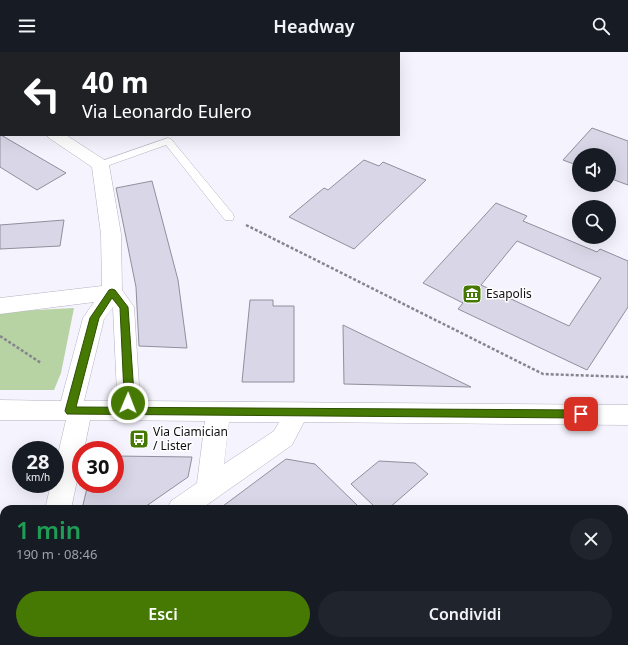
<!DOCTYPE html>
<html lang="it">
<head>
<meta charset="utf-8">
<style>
	:root { --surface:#171b24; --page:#20242c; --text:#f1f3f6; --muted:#9ea1a6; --accent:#467903 }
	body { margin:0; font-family:"Noto Sans",sans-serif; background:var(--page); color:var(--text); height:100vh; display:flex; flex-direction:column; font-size:15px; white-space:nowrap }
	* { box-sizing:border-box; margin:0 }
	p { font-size:13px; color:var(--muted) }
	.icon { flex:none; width:22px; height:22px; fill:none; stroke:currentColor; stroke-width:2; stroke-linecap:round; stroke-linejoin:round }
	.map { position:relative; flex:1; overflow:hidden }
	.drawer { position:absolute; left:0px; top:453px; width:628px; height:140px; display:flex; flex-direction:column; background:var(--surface); border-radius:12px 12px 0 0; box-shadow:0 4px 16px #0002 }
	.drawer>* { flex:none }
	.banner { position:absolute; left:0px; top:0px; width:400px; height:84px; box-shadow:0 4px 16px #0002; background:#202124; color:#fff; overflow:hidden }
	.fabs { position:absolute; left:572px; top:96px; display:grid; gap:8px }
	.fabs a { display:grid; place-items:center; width:44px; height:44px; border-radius:50%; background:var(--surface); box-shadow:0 4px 16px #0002; font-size:20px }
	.speed { position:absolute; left:12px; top:389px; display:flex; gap:8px; font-size:20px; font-weight:700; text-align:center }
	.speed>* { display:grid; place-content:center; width:52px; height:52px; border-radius:50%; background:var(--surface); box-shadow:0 4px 16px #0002; line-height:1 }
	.speed small { font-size:10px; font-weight:400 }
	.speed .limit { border:6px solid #d22; background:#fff; color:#111 }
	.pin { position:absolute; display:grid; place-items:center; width:34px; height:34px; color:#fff; margin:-17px; border-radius:8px; box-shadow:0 2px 6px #0006 }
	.me { position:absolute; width:44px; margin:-22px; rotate:1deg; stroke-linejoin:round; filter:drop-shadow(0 0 3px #0008) }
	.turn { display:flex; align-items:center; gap:14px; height:84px; padding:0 16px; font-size:18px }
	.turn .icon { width:52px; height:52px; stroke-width:2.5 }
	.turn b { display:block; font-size:28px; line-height:34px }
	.round { display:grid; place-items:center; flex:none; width:42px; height:42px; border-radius:21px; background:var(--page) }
	.overview { display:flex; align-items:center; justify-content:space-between; height:68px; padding:0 16px }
	h1 { font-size:24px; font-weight:600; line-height:30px; color:#1e9e55 }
	.primary-button { display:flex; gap:8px; margin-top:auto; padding:8px 16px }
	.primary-button a { flex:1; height:46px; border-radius:24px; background:var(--accent); color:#fff; font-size:16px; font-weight:600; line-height:46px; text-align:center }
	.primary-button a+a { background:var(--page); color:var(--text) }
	header { display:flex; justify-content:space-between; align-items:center; height:52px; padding:0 16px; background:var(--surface); font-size:18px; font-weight:600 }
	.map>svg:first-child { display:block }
</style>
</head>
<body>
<header><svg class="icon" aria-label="menu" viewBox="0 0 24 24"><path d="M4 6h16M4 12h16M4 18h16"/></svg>Headway<svg class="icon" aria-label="search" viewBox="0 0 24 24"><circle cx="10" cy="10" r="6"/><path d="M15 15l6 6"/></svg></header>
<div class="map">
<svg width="628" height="593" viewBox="0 0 628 593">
	<rect width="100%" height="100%" fill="#f5f3fd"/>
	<path fill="#b7d3a4" d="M74,256L61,321L54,338H0V260Z"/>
	<g fill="#d9d6e7" stroke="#918e9d" fill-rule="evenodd">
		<path d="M592,76L628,89V133L609,126V103H579V114L563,108Z"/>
		<path d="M0,81L1,83L66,121L37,138L0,115Z"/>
		<path d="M364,108L379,114L383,110L426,128L354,197L289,165L324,136L328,138Z"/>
		<path d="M152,129L178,228L187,296L139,294L136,235L116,136Z"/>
		<path d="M496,151L527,164L523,169L597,200L600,197L628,209V255L587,318L458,257L463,251L423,231ZM517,189L601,226L569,274L481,233Z"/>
		<path d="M64,168L60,194L0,197V173Z"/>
		<path d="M250,248H273V254H294V330H242Z"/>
		<path d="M343,273L471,335L344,332Z"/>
		<path d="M115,404L192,405L188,425L142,457H82L88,432H115Z"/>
		<path d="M286,407L315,412L361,457H219Z"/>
		<path d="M379,409L415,411L428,422L388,457H377L351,432Z"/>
	</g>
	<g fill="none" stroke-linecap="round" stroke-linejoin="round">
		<defs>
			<g id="lane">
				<path d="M168,86L171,87L233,162L234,165L233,168H225L166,93L104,115L100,116L95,113L96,111Z"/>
				<path d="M0,482L4,483V499L0,498Z"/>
				<path d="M628,493V516L624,518V495Z"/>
				<path d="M624,526L628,527V546L624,545Z"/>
			</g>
			<g id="street">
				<path d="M0,21H1V32L0,31Z"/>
				<path d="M47,83H66L106,109L109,113L121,182L122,238L134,255L140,349L628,353V373L304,370L292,393L201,457H167L171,449L197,431L205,369L90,368L84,398H81V410L71,457H45L51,432H55V415L66,368H0V348L61,349L83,266L94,250L0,262V246L102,234L101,182L92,115L49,86ZM113,255L117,342L116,349H84L104,267ZM229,370H279L274,379L224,412Z"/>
				<path d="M4,568V589H16L15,593H0V570Z"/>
				<path d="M61,589H91L93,593H63Z"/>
			</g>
		</defs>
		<use href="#lane" stroke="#b5b2c2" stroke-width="1"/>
		<use href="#street" stroke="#b5b2c2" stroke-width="1"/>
		<g stroke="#86848c" stroke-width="2.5" stroke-dasharray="3 2" stroke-linecap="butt">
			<path d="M246,173L543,322L628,325"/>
			<path d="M0,284L41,311"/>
		</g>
		<use href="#lane" fill="#fff" fill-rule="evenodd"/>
		<use href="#street" fill="#fff" fill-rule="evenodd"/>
	</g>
	<path fill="#467903" stroke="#2e4f02" d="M112,237L115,238L128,255L134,342L132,354H125L123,351L124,342L120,256L112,246L99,266L76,355L581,358L584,359L586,362L584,365L581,366L67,362L65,359L90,266L109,238Z"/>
	<defs>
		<symbol id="museum-square" viewBox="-11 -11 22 22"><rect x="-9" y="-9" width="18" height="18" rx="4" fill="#467903" stroke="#fff"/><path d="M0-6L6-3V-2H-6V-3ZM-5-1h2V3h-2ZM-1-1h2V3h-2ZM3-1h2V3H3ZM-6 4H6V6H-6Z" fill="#fff"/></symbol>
		<symbol id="bus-square" viewBox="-11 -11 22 22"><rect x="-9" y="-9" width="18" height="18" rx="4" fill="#467903" stroke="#fff"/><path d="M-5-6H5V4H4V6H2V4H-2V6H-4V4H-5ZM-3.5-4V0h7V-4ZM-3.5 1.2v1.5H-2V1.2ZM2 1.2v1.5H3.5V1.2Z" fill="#fff"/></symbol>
	</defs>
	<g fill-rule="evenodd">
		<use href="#museum-square" x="461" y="231" width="22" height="22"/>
		<use href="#bus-square" x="128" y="376" width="22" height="22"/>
	</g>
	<g text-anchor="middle" stroke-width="3" stroke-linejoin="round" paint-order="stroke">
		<g font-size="12" fill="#0e0d12" stroke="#fff" text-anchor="start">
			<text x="486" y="246">Esapolis</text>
			<text x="153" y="384">Via Ciamician<tspan x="153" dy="14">/ Lister</tspan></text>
		</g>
	</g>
</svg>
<div class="fabs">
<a><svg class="icon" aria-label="sound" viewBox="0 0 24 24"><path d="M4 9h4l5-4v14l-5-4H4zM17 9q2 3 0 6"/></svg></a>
<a><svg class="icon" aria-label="search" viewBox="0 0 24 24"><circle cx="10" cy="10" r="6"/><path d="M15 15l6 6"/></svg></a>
</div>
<div class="speed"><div>28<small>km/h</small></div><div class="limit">30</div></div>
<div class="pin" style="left:581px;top:362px;background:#d93025"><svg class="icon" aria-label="arrive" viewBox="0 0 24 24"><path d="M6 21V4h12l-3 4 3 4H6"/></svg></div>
<svg class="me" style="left:128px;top:351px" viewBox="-20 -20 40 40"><circle r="17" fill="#467903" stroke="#fff" stroke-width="3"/><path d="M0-11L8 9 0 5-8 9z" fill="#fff"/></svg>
<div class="banner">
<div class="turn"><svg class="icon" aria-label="left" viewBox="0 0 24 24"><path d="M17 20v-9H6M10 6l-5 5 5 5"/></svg><div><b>40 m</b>Via Leonardo Eulero</div></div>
</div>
<section class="drawer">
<div class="overview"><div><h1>1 min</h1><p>190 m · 08:46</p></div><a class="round"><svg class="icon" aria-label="close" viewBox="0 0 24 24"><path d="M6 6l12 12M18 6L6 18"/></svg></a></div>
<div class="primary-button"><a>Esci</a><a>Condividi</a></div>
</section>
</div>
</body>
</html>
